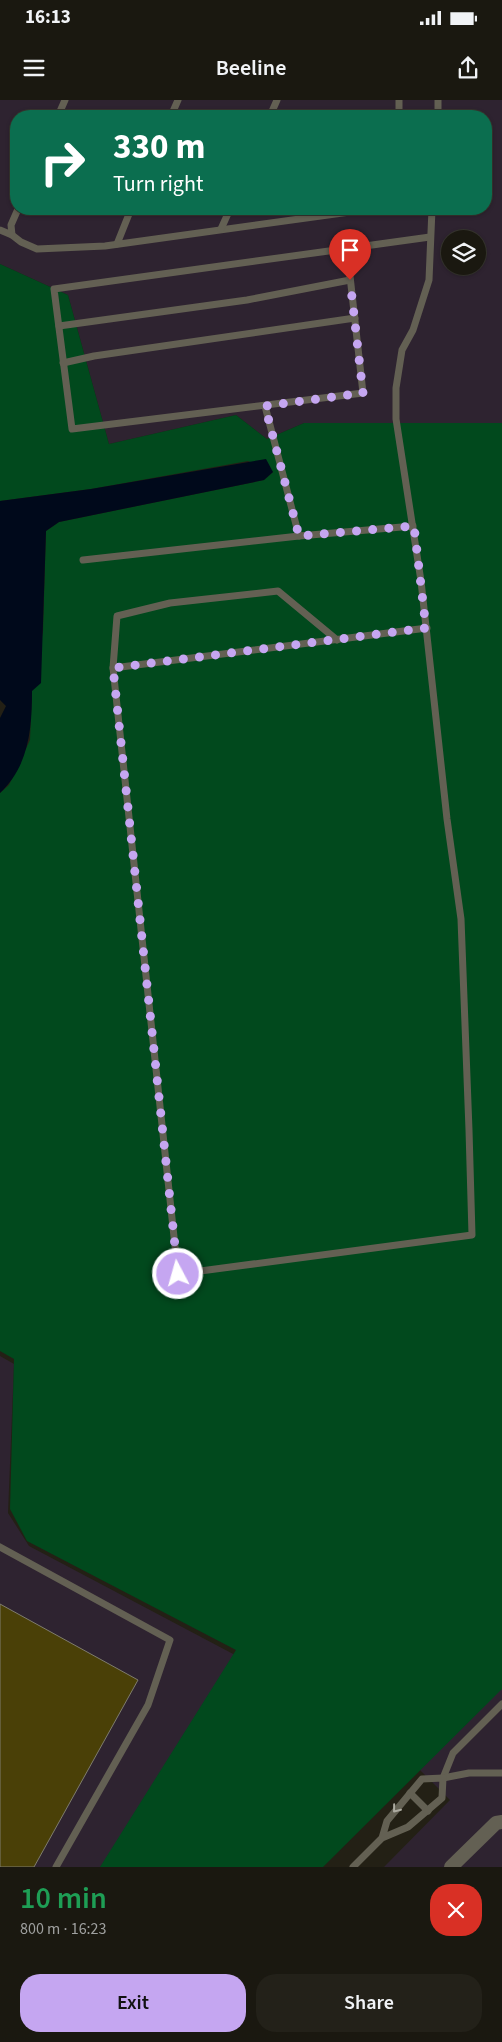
<!DOCTYPE html>
<html lang="en">
<head>
<meta charset="utf-8">
<style>
	:root { --surface:#1a1810; --page:#232119; --text:#f1f3f6; --muted:#9fa09f; --line:#383730; --accent:#c5a6f1 }
	body { margin:0; font-family:"Source Sans 3",sans-serif; background:var(--page); color:var(--text); height:100vh; display:flex; flex-direction:column; font-size:19px; white-space:nowrap }
	* { box-sizing:border-box; margin:0 }
	p { font-size:16px; color:var(--muted) }
	.icon { flex:none; width:28px; height:28px; fill:none; stroke:currentColor; stroke-width:2; stroke-linecap:round; stroke-linejoin:round }
	.map { position:relative; height:1767px; overflow:hidden }
	.drawer { display:flex; flex-direction:column; background:var(--surface); flex:1 }
	.drawer>* { flex:none }
	.banner { position:absolute; left:10px; top:10px; width:482px; height:105px; border-radius:20px; box-shadow:0 1px 4px #0004,0 0 0 1px var(--line); background:#0b6e4f; color:#fff; overflow:hidden }
	.buttons { position:absolute; left:441px; top:130px; display:grid; gap:10px }
	.buttons a { display:grid; place-items:center; width:45px; height:45px; border-radius:50%; background:var(--surface); box-shadow:0 1px 4px #0004,0 0 0 1px var(--line); font-size:25px }
	.pin { position:absolute; display:grid; place-items:center; width:42px; height:42px; color:#fff; margin:-51px -21px; border-radius:50% 50% 50% 0; rotate:-45deg; box-shadow:0 0 5px #0007 }
	.pin .icon { rotate:45deg }
	.me { position:absolute; width:55px; margin:-28px; rotate:354deg; stroke-linejoin:round; filter:drop-shadow(0 0 4px #0008) }
	.turn { display:flex; align-items:center; gap:18px; height:105px; padding:0 20px; font-size:22px }
	.turn .icon { width:65px; height:65px; stroke-width:2.5 }
	.turn b { display:block; font-size:35px; line-height:42px }
	.round { display:grid; place-items:center; flex:none; width:52px; height:52px; border-radius:20px; background:var(--page) }
	.overview { display:flex; align-items:center; justify-content:space-between; height:85px; padding:0 20px }
	h1 { font-size:30px; font-weight:600; line-height:38px; color:#1e9e55 }
	.cta { display:flex; gap:10px; margin-top:auto; padding:10px 20px }
	.cta a { flex:1; height:58px; border-radius:20px; background:var(--accent); color:#111; font-size:20px; font-weight:600; line-height:58px; text-align:center }
	.cta a+a { background:var(--page); color:var(--text) }
	.status { display:flex; justify-content:space-between; align-items:center; height:35px; padding:0 25px; background:var(--surface); direction:ltr }
	.status svg { height:14px; fill:currentColor }
	header { display:flex; justify-content:space-between; align-items:center; height:65px; padding:0 20px; background:var(--surface); font-size:22px; font-weight:600 }
	.map>svg:first-child { display:block }
</style>
</head>
<body>
<div class="status"><b>16:13</b><svg viewBox="0 0 49 12"><path d="M0 12V9h3v3zM5 12V6h3v6zM10 12V3h3v9zM15 12V0h3v12zM26 1h20v11H26zM47 4h2v5h-2z"/></svg></div>
<header><svg class="icon" aria-label="menu" viewBox="0 0 24 24"><path d="M4 6h16M4 12h16M4 18h16"/></svg>Beeline<svg class="icon" aria-label="share" viewBox="0 0 24 24"><path d="M12 15V3M7 8l5-5 5 5M5 13v7h14v-7"/></svg></header>
<div class="map">
<svg width="502" height="1767" viewBox="0 0 502 1767">
	<rect width="100%" height="100%" fill="#232015"/>
	<g fill="#2e2330" fill-rule="evenodd">
		<path d="M0,0H502V323H304L267,339L236,315L109,344L68,195L0,164ZM16,16H486V109H16ZM450,139H478V166H450Z"/>
		<path d="M0,1256L14,1264L8,1413L29,1446L235,1555L102,1767H0Z"/>
		<path d="M502,1588V1767H384L450,1700L419,1669Z"/>
	</g>
	<path fill="#01491d" d="M0,164L68,195L109,344L236,315L267,339L304,323H502V1589L323,1767H100L236,1550L27,1441L10,1409L14,1259L0,1251V693L9,685L30,640L32,591L43,531L46,431L59,422L264,380L273,372L248,361L91,389L0,401Z"/>
	<path fill="#00091b" d="M266,359L273,372L264,380L59,422L46,431L41,583L32,591C32,628 29,666 0,693V618L6,606L0,600V401L91,389Z"/>
	<path fill="#4a4007" stroke="#7e7c6e" d="M0,1504L138,1580L34,1767H0Z"/>
	<g fill="none" stroke-linecap="round" stroke-linejoin="round">
		<g stroke="#636053" stroke-width="7">
			<path d="M399,0V16"/>
			<path d="M438,0V16"/>
			<path d="M58,16L65,0"/>
			<path d="M171,16L178,0"/>
			<path d="M270,16L277,0"/>
			<path d="M18,109L11,125L12,135L21,142L37,149L105,146L357,111L361,109"/>
			<path d="M221,129L230,109"/>
			<path d="M0,130L12,135"/>
			<path d="M117,144L131,109"/>
			<path d="M347,149L363,293L72,329L54,189L430,137"/>
			<path d="M59,226L247,200L350,180"/>
			<path d="M63,263L94,256L355,218"/>
			<path d="M265,306L299,436"/>
			<path d="M83,460L299,436L413,426"/>
			<path d="M427,528L113,568L178,1174L472,1135L469,1030L461,819L447,719L421,481L396,319V288L402,250L413,230L429,180L432,109"/>
			<path d="M113,568L117,516L170,503L278,491L337,540"/>
			<path d="M0,1447L170,1540L148,1605L56,1767"/>
			<path d="M443,1678L453,1653L502,1604"/>
			<path d="M443,1678L469,1673H502"/>
			<path d="M410,1693L428,1711"/>
			<path d="M353,1767L382,1738L408,1727L442,1698L443,1678L422,1679L387,1721L382,1738"/>
		</g>
		<path stroke="#636053" stroke-width="14" d="M451,1767L496,1723L502,1722"/>
	</g>
	<defs><path id="oneway-chevron" d="M-2-3.5L2.5 0L-2 3.5" fill="none" stroke-width="1.6" stroke-linecap="round" stroke-linejoin="round" transform="scale(1.25)"/></defs>
	<use stroke="#acaaa0" href="#oneway-chevron" transform="translate(396 1709) rotate(129)"/>
	<g fill="none" stroke-linecap="round" stroke-linejoin="round">
		<path stroke="#c5a6f1" stroke-width="9" stroke-dasharray="0 16.2" d="M178,1174L113,568L426,528L414,426L299,436L265,306L363,293L350,180"/>
	</g>
</svg>
<div class="buttons">
<a><svg class="icon" aria-label="layers" viewBox="0 0 24 24"><path d="M12 4l9 5-9 5-9-5zM3 14l9 5 9-5"/></svg></a>
</div>
<div class="pin" style="left:350px;top:180px;background:#d93025"><svg class="icon" aria-label="arrive" viewBox="0 0 24 24"><path d="M6 21V4h12l-3 4 3 4H6"/></svg></div>
<svg class="me" style="left:178px;top:1174px" viewBox="-20 -20 40 40"><circle r="17" fill="#c5a6f1" stroke="#fff" stroke-width="3"/><path d="M0-11L8 9 0 5-8 9z" fill="#fff"/></svg>
<div class="banner">
<div class="turn"><svg class="icon" aria-label="right" viewBox="0 0 24 24"><path d="M7 20v-9h11M14 6l5 5-5 5"/></svg><div><b>330 m</b>Turn right</div></div>
</div>
</div>
<section class="drawer">
<div class="overview"><div><h1>10 min</h1><p>800 m · 16:23</p></div><a class="round" style="background:#d93025;color:#fff"><svg class="icon" aria-label="close" viewBox="0 0 24 24"><path d="M6 6l12 12M18 6L6 18"/></svg></a></div>
<div class="cta"><a>Exit</a><a>Share</a></div>
</section>
</body>
</html>
